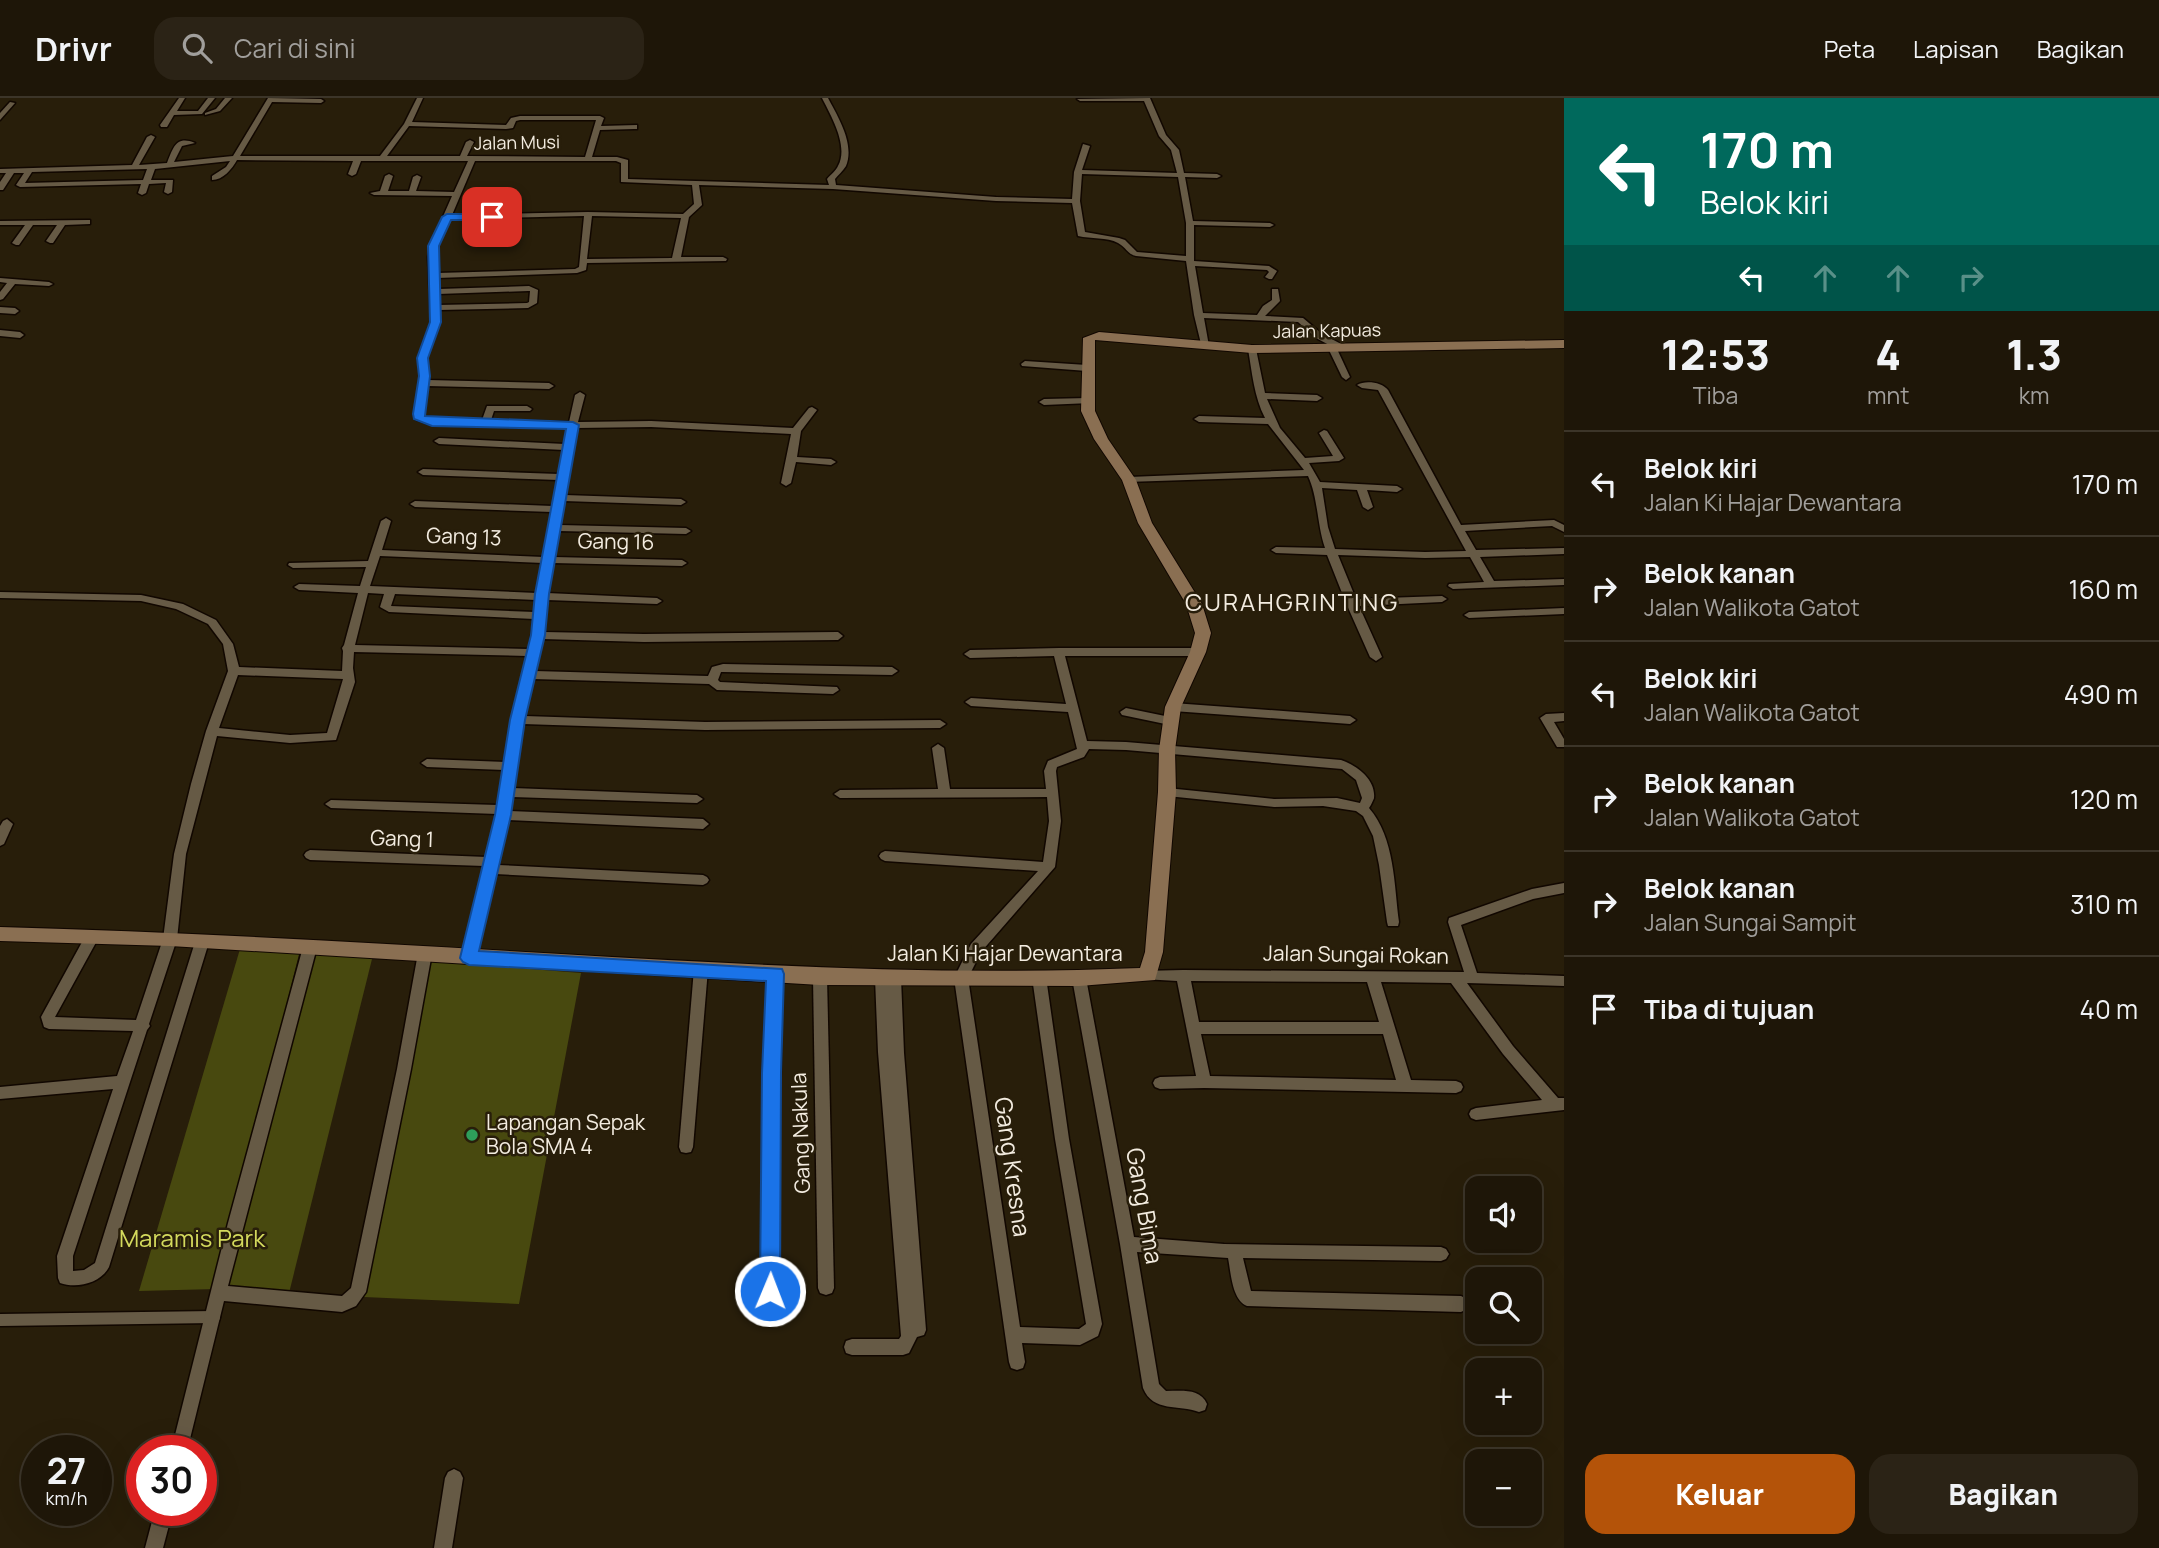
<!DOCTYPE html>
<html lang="id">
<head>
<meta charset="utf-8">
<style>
	:root { --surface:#1e1608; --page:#2b2316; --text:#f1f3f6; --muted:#a19f9c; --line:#3c3529; --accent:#b45309 }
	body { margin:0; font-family:Manrope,sans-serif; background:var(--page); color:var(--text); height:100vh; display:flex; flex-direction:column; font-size:26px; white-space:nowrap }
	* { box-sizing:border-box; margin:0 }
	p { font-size:23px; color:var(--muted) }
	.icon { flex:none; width:38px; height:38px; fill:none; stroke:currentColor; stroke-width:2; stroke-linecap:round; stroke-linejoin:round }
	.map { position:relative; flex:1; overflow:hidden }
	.details { display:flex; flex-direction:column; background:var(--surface); width:595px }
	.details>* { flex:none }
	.top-card { background:#00695c; color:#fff; overflow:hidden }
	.fabs { position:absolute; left:1465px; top:1078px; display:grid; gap:14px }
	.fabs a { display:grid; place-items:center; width:77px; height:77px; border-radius:14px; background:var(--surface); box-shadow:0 7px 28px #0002,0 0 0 2px var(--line); font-size:35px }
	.speed { position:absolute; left:21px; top:1337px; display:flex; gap:14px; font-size:35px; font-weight:700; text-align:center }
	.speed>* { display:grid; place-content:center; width:91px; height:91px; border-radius:50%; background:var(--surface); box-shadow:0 7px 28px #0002,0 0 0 2px var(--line); line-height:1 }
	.speed small { font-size:18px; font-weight:400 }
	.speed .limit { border:10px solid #d22; background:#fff; color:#111 }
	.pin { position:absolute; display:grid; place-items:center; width:60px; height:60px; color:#fff; margin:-30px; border-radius:14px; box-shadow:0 4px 10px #0006 }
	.me { position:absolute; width:77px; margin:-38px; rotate:1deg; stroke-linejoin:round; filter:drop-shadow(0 0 5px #0008) }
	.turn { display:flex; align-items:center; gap:24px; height:147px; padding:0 21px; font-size:32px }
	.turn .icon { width:91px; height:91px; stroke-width:2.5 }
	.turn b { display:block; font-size:49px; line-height:60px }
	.lanes { display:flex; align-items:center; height:66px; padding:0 21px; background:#0003; justify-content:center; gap:35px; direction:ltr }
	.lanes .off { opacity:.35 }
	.eta { display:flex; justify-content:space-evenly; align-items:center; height:119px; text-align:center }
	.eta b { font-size:42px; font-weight:800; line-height:49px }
	.primary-button { display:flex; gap:14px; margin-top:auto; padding:14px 21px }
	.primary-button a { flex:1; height:80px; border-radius:21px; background:var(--accent); color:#fff; font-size:28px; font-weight:800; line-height:80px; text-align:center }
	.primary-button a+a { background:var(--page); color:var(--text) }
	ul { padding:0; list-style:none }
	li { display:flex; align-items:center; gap:21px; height:105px; padding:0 21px; border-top:2px solid var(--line) }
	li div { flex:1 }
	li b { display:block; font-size:26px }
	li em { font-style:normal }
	header { display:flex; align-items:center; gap:42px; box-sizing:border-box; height:98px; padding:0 35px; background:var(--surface); border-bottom:2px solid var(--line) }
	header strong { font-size:33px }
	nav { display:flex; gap:38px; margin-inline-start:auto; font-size:24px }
	.search { width:490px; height:63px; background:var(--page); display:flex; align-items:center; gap:18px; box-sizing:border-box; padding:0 24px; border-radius:21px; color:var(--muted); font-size:26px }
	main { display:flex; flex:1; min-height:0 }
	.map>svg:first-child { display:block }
</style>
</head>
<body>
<header>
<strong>Drivr</strong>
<div class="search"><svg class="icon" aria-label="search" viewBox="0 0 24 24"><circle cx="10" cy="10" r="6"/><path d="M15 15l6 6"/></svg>Cari di sini</div>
<nav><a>Peta</a><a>Lapisan</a><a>Bagikan</a></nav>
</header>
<main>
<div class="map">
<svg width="1564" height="1450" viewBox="0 0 1564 1450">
	<rect width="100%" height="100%" fill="#281e0a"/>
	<g fill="#48490f">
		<path d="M240,851L300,852L216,1191L139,1193Z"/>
		<path d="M314,851L374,853L289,1195L226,1193Z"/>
		<path d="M426,863L581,875L519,1206L364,1199Z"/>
	</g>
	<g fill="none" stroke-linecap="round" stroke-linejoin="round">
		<defs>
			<path id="pedestrian" d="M0,1222L214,1219"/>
			<g id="minor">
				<path d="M179,0H185L177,13H198L208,0H215L202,16L174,17L167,29H161L160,27Z"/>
				<path d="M225,0H232L220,13L205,17V15L216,11Z"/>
				<path d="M268,0L321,1L324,3L321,5L272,4L240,58H380L404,26L417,0H423L412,24L506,27L511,20L520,18H600L604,20L601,28L637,27V31H634L600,32L592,59H617L628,62V81L829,87L827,81C830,77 836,73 838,68C849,48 831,18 822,0H828C838,19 855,46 846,68C843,73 838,77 835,81L836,87L996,99L1072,101L1074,74L1083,46L1090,48L1082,72L1177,75L1171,52L1159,38L1144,3H1080L1077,1L1150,0L1166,37L1179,52L1184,75L1217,76L1221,78L1217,80L1185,79L1193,123L1270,125L1274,127L1270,129L1194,127V163L1269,168L1277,173L1272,181H1269L1265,179L1269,174L1267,172L1195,168L1203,215L1257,217L1263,208L1272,202V191H1278L1280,203L1265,218L1303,220L1322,236L1345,248V252L1337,251L1350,279L1346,282L1342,279L1328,250L1331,248L1316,240L1298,224L1204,220L1209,248L1202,250L1194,217L1186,163L1136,158C1127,156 1126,149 1118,145C1107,139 1091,141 1078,138L1072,105L996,103L833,91L699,87L702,107L689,119L681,159H723L727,161L726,163L587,165L586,172L577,175L437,180L438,191L529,188L538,192L537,205L528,210L439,212V224L426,260L428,282L549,285L554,288L549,291L427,288L424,319L482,322L487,308H527L532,311L530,313H494L491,322L569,324L575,297L580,294L585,297L578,324L651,323L793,330L809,310L812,309L817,312L801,333L797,359L831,361L836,364L831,367L796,364L791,385L786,388L781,385L791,336L651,329L577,330L565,397L681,401L686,404L681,407L564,403L560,427L686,430L691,433L686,436L559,433L554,459L682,462L687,465L682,468L553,465L547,495L657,500L662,503L657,506L547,502L544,534L644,536L838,534L843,538L838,542L644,544L543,541L535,573L708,578L712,569L723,566L892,569L898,573L892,577L723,574H721L718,582L720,584L837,589L839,592L833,596L717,592L709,586L533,581L525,618L705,624L940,622L946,626L940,630L705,632L523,626L513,690L697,697L703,701L697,705L512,699L510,713L703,721L709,726L703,731L508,722L498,767L703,777L707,779L709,782L707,785L703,787L495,776L476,860L474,864L469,865L464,864L462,860L484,768L310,762L306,760L304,757L306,754L310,752L487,759L497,716L331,710L325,706L331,702L498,707L504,672L427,669L421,665L427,661L506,664L512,622L527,558L354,554L353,570L355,584L336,642L290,645L217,638L186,756L177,841L149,926L150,928L147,932L73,1158V1173L84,1172L95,1165L195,844L197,840H207L209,844L109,1169C101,1185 77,1191 60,1185L58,1180L57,1158L113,991L0,1001V989L117,978L133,933L49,931L44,929L41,919L87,835H97L99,839L55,919L136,922L163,841L174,756L191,686L206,633L228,573L223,546L208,526L176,511L141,503L0,500V494L141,497L183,506L216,522L233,546L239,569L342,573L343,553L342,550L344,547L358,495L299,492L294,489L299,486L360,488L366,469L293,470L288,467L289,465L368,463L381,423L386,420L391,423L382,452L544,459L552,414L415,409L410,406L415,403L553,408L558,382L423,377L418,374L423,371L559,376L564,352L439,346L434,343L439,340L565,346L568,330L432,327L415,321L420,278L418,260L431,224L428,159L430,148L452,98L374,97L370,95L380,93L385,78L389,76L393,78L388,93H409L413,79L417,77L421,79L416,93L454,94L468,63H361L356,76L352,78L348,76L353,63L237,62C232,71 223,82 212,82V78L226,69L230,63L155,71L151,82H173L172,94L168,96L164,94L166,85L149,86L146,95L142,97L138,95L141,86L20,89L16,87L24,75H14L3,92H0V84L6,75H0V71L132,67L147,39L151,37L155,39L139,67L167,65C173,50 176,37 195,45L182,48L174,64L233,58ZM520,22H596L585,59L467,58L474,44L470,42L466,44L460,58H387L409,28L506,31L513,30L516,23ZM475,63H616L621,65V84L692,87L694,106L683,116L588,114L452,117ZM147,71L143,82L25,85L32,74ZM1082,76L1178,79L1186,125V158L1137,154L1125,142L1119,140L1085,134L1080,103ZM584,118L579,169L575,171L437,175L438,148L450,121ZM592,118L681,120L672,160L587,161ZM528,193H530L529,204L527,205L438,207V196ZM380,458L543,465L537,495L370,488ZM368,495L384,496L380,509L389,514L534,521L529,551L355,547ZM395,496L536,502L535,514L391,508ZM238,577L343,581L327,635L290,637L219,630Z"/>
				<path d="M10,4L15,5L0,22V15Z"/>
				<path d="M87,122H90V126L65,127L53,145H50L46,143L57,127H33L19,147H16L12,145L25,127H0V123Z"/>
				<path d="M0,180L49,184L53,186L49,188L15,186L3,201L0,202V194L7,185L0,184Z"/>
				<path d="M0,209L15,210L19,213L15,216L0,215Z"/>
				<path d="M0,232L20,234L24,237L20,240L0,238Z"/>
				<path d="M1252,248L1256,251L1265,295L1317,297L1322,300L1317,303L1267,301L1280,330L1305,360L1333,358L1319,335L1324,332L1327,333L1344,360L1339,363L1309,365L1320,384L1397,388L1402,391L1397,394L1367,392L1373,409L1368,412L1363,409L1357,392L1322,390L1328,429L1335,451L1425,454L1466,453L1378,292L1362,290L1357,287C1365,282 1382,284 1388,292L1461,427L1554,422L1564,427V434L1552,428L1465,433L1476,452L1564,450V456L1480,459L1494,483L1564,481V487L1453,491L1448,488L1449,486L1484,484L1470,459L1425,460L1338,457L1356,501L1442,498L1447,501L1442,504L1359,508L1382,559L1376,563L1370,559L1346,505L1327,457L1276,455L1271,452L1276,449L1325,450C1317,427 1318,399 1308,378L1126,384V380L1129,379L1304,372L1268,326L1199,324L1194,321L1199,318L1265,320C1254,299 1252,274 1248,251Z"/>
				<path d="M1025,263L1087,267L1091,270L1087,273L1022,268L1021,266Z"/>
				<path d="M1088,300L1091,301V305L1044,307L1039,304L1044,301Z"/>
				<path d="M1564,510V516L1469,520L1464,517L1469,514Z"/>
				<path d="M1059,550H1198L1203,554L1198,558H1065L1087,643L1126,644L1341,662C1356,667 1376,681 1374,700C1374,701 1370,709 1369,710C1395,740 1394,787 1399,824L1398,828H1388L1387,824L1379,767L1373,738L1363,718L1356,713L1323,708L1274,709L1167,698L1161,694L1167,690L1274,701L1337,700L1360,705L1362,700L1356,682L1342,671L1126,652L1089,651L1084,659L1057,669L1056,673L1061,723L1055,769L981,854L968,880L1020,1229L1079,1231L1086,1226L1055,1041L1032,879L1034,875L1039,874L1044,875L1046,879L1069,1041L1102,1226L1098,1238L1080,1247L1022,1245L1025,1264L1023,1270L1017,1272L1011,1270L1009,1264L954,880L971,846L1038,773L885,763L881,761L879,758L881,755L885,753L1043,764L1049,723L1047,699L840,700L834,696L840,692L938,691L932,650L938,646L944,650L950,691H1046L1044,673L1048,663L1077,651L1068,614L971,608L965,604L971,600L1066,606L1054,558L970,560L964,556L970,552Z"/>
				<path d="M1173,605L1350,618L1356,622L1350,626L1173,613L1167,609Z"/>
				<path d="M1126,610L1170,619L1176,623L1170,627L1122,617L1120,614Z"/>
				<path d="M1564,615V623L1554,624L1564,641V649H1557L1540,620L1546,616Z"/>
				<path d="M7,721L13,726L4,746L0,748V728L3,723Z"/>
				<path d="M1564,785V795L1533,801L1461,827L1477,875L1564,878V888L1467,885L1513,948L1558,1000H1564V1012L1476,1022L1471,1020L1469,1016L1471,1012L1476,1010L1542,1002L1503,956L1451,885L1381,884L1411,982L1456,983L1461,985L1463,989L1461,993L1456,995L1204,990L1160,991L1155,989L1153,985L1155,981L1160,979L1196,978L1177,883L1143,881L1141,877L1143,873L1183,872L1464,874L1448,824L1449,820L1532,791ZM1191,883L1367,884L1379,924H1199ZM1201,936H1383L1396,982L1210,978Z"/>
				<path d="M310,844L315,845L317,849L228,1188L342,1198L351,1190L397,971L418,855L420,851L425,850L430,851L432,855L411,971L366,1194L356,1208L342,1214L224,1203L187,1353H171L228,1125L303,849L305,845Z"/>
				<path d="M701,866L706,867L708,871L693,1049L691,1054L686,1055L681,1054L679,1049L694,871L696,867Z"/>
				<path d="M775,871L780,872L782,876L777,1220L775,1225L769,1228L763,1225L761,1220L768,876L770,872Z"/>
				<path d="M820,874L825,875L827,879L834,1190L832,1195L826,1197L820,1195L818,1190L813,879L815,875Z"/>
				<path d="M882,875L888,879L894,875L899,876L901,880L904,955L926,1232L924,1237L917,1239L909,1255L903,1257H852L846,1255L844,1249L846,1243L852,1241H899L901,1238L878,954L875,880L877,876Z"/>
				<path d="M1079,875L1084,876L1086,880L1134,1139L1224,1146L1441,1149L1446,1151L1449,1156L1446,1161L1441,1163L1243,1160L1251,1193L1461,1198L1467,1201L1469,1206L1467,1211L1461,1214L1247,1208C1232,1202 1231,1175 1228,1160L1137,1154L1159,1286L1166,1293C1182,1293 1200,1290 1207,1306L1205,1312L1199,1314C1179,1306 1153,1315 1143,1290L1120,1146L1072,880L1074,876Z"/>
				<path d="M454,1371L460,1374L463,1380L452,1450H434L445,1380L448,1374Z"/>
				<path d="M155,1412H173L163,1450H145Z"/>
			</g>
			<path id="secondary" d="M1099,234L1252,247L1564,242V250L1252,255L1095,242V313L1108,341L1136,382L1152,425L1202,506L1211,535L1206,554L1181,609L1175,652L1176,694L1163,854L1155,882L1079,888L820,887L170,848L0,843V829C187,834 374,845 561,856C754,867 947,878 1140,870L1145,854L1158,694L1159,652L1165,609L1190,554L1195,535L1186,506L1138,425L1122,382L1094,341L1081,313L1083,240Z"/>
		</defs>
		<use href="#pedestrian" stroke="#110700" stroke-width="15"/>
		<use href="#minor" stroke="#110700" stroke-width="3"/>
		<use href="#secondary" stroke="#110700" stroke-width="2"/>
		<use href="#pedestrian" stroke="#665a45" stroke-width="12"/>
		<use href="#minor" fill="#665a45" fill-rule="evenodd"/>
		<use href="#secondary" fill="#8a6f52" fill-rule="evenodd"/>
	</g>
	<path fill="#1a73e8" stroke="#114b97" stroke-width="2" d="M447,116H492L497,119L492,122H451L439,148L441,224L428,260L430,278L425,318L573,324L579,327L549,496L545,537L525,622L511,717L479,853L782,871L784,876L781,975L780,1193L777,1200L770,1203L763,1200L760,1193L762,975L766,883L469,867L463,864L460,860L495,717L510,622L531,537L535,496L566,331L432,328L414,321L413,316L419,278L417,260L430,224L428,148L442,119Z"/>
	<circle fill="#2e9e5b" stroke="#281e0a" stroke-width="2.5" cx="472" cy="1037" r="7"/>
	<g text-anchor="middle" stroke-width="5" stroke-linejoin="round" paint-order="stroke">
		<g font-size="18" fill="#f3ece0" stroke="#281e0a">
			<text transform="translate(517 45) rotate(-1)" y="6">Jalan Musi</text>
			<text transform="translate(1327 233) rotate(-1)" y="6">Jalan Kapuas</text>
		</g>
		<g font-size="21" fill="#f3ece0" stroke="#281e0a">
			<text transform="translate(464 439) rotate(2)" y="7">Gang 13</text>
			<text transform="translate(616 444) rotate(1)" y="7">Gang 16</text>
			<text transform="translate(402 741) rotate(2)" y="7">Gang 1</text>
			<text x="1005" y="863">Jalan Ki Hajar Dewantara</text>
			<text transform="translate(1356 857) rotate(1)" y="7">Jalan Sungai Rokan</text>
			<text transform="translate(801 1035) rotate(-92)" y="7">Gang Nakula</text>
		</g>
		<g font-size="21" fill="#f3ece0" stroke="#281e0a" text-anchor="start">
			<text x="486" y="1032">Lapangan Sepak<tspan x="486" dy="24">Bola SMA 4</tspan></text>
		</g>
		<g font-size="24" letter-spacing="2" fill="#f3ece0" stroke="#281e0a">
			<text x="1292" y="513">CURAHGRINTING</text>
		</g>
		<g font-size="24" fill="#f3ece0" stroke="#281e0a">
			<text transform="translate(1012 1069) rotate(82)" y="8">Gang Kresna</text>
			<text transform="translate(1144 1108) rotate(80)" y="8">Gang Bima</text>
		</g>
		<g font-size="24" fill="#d4da5d" stroke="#281e0a">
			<text x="192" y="1149">Maramis Park</text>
		</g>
	</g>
</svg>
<div class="fabs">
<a><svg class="icon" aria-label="sound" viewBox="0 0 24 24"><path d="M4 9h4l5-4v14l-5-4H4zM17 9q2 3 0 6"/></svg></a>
<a><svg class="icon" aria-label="search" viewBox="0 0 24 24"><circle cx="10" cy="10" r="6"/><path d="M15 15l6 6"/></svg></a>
<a>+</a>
<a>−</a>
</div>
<div class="speed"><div>27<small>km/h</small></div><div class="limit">30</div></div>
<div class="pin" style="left:492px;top:119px;background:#d93025"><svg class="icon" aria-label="arrive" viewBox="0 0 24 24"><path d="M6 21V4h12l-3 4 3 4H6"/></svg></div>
<svg class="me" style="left:770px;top:1193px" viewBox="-20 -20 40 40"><circle r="17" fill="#1a73e8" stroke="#fff" stroke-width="3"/><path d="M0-11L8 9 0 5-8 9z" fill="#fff"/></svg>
</div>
<section class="details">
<div class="top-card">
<div class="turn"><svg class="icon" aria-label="left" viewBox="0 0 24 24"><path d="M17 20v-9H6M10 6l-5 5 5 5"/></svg><div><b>170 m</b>Belok kiri</div></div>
<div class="lanes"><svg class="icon" aria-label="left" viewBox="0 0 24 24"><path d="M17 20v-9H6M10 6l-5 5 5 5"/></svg><svg class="icon off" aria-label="ahead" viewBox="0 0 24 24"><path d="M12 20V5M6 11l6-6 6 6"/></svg><svg class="icon off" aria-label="ahead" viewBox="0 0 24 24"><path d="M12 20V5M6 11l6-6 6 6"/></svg><svg class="icon off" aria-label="right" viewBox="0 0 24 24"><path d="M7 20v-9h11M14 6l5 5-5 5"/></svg></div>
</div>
<div class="eta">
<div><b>12:53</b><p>Tiba</p></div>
<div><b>4</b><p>mnt</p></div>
<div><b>1.3</b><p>km</p></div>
</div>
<ul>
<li><svg class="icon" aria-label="left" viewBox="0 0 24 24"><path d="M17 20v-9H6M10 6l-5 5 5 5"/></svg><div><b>Belok kiri</b><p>Jalan Ki Hajar Dewantara</p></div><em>170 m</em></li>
<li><svg class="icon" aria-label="right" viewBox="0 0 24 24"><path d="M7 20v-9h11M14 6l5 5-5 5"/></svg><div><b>Belok kanan</b><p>Jalan Walikota Gatot</p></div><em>160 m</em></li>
<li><svg class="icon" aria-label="left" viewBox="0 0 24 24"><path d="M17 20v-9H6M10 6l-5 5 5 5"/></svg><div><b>Belok kiri</b><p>Jalan Walikota Gatot</p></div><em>490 m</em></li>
<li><svg class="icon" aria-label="right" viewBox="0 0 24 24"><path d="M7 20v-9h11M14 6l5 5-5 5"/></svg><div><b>Belok kanan</b><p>Jalan Walikota Gatot</p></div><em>120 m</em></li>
<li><svg class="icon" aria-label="right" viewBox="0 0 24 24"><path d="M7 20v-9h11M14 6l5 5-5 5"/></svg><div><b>Belok kanan</b><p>Jalan Sungai Sampit</p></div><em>310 m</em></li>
<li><svg class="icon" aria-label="arrive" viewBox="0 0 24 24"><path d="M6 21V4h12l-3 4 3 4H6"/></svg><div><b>Tiba di tujuan</b></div><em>40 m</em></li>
</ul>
<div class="primary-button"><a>Keluar</a><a>Bagikan</a></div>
</section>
</main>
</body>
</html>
